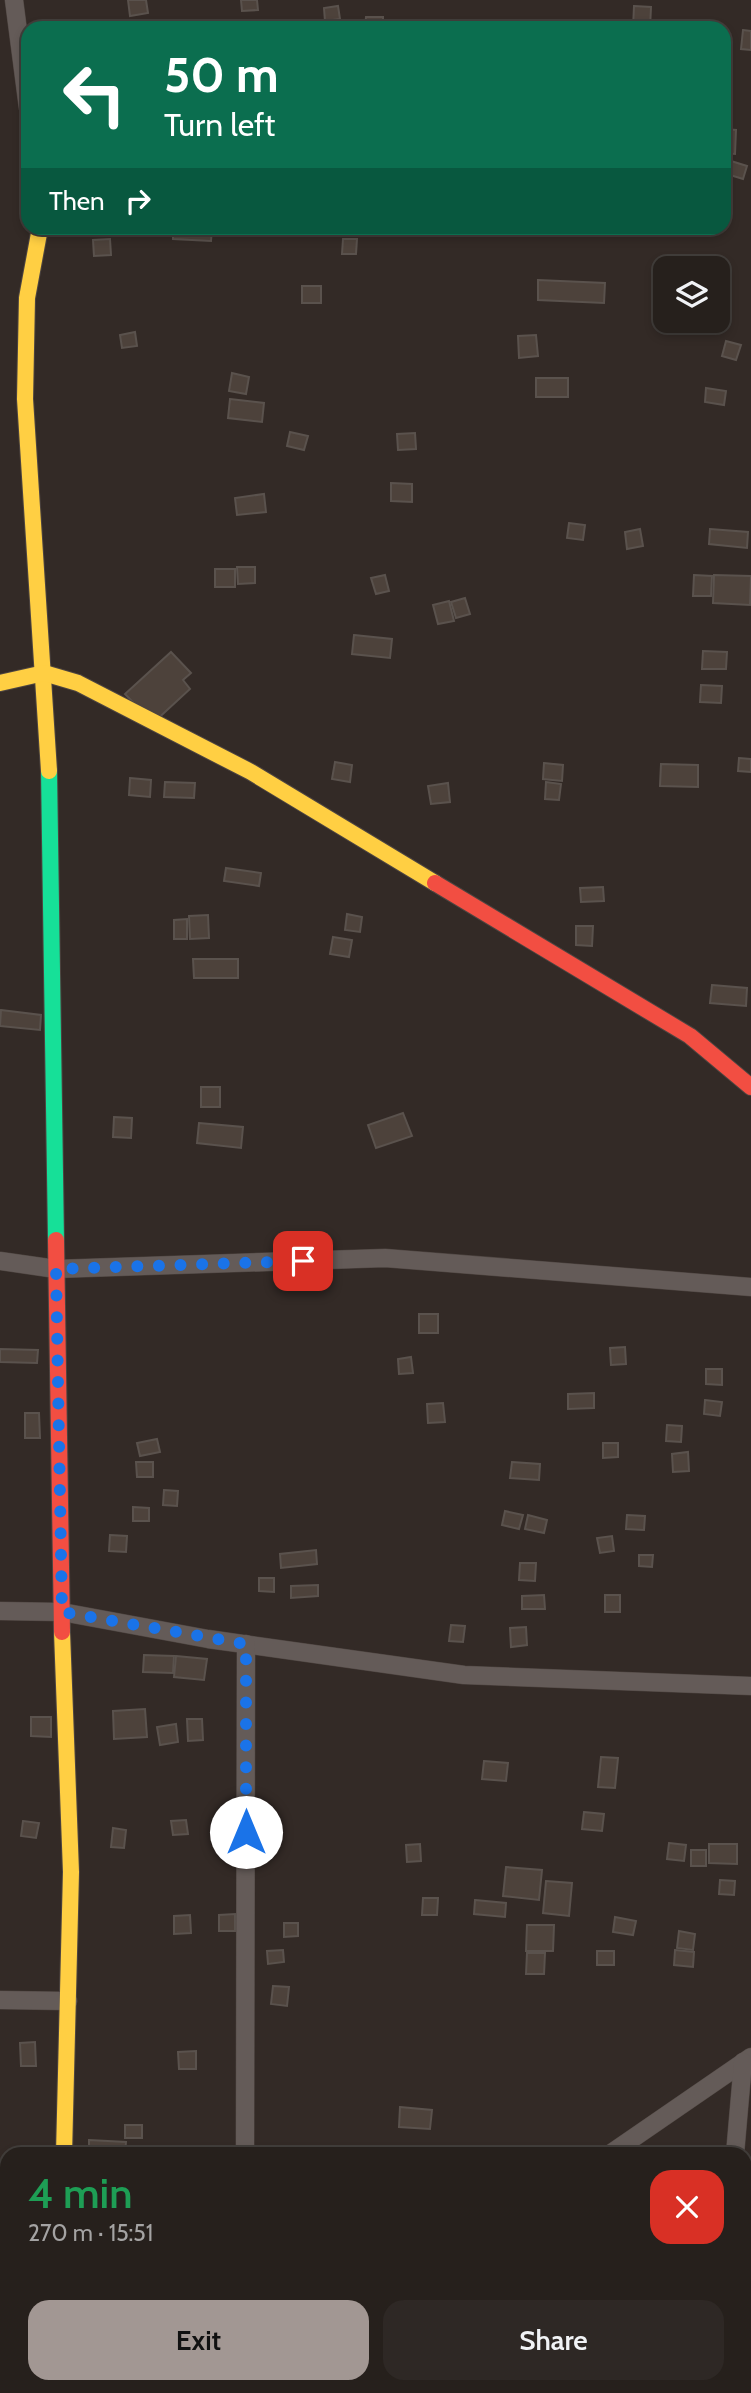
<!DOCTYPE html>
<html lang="en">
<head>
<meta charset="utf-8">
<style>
	:root { --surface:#26201c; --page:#2e2825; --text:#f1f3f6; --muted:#a4a3a3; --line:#423e3b; --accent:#a29793 }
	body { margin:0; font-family:Cabin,sans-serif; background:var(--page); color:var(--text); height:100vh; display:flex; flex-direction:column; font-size:26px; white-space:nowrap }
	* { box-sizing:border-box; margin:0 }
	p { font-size:23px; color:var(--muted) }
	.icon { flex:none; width:38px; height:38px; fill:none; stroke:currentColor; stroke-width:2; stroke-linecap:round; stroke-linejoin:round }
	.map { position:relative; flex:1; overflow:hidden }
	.side { position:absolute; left:0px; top:2147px; width:752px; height:247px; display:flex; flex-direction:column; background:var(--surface); border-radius:21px 21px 0 0; box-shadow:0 4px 10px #0003,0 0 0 2px var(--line) }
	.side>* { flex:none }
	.top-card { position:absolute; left:21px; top:21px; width:710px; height:214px; border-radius:21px; box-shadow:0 4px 10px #0003,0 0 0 2px var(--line); background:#0b6e4f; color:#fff; overflow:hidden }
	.fabs { position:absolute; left:653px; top:256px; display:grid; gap:14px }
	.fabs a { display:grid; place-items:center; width:77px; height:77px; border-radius:14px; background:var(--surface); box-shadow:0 4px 10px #0003,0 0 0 2px var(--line); font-size:35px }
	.pin { position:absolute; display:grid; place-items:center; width:60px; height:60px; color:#fff; margin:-30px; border-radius:14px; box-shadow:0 4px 10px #0006 }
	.me { position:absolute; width:77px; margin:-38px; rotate:0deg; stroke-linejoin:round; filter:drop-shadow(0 0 5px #0008) }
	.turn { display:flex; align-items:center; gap:24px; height:147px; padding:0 28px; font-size:32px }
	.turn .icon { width:91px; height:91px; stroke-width:2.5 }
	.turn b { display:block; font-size:49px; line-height:60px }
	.then { display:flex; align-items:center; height:66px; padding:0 28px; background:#0003; gap:14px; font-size:26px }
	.round { display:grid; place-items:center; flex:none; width:74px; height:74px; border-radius:21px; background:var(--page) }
	.headline { display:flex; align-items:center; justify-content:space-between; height:119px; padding:0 28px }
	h1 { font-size:42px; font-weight:600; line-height:52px; color:#1e9e55 }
	.button { display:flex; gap:14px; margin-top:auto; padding:14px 28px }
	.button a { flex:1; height:80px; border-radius:21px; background:var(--accent); color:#111; font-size:28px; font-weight:600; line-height:80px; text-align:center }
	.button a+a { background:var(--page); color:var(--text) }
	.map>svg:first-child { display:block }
</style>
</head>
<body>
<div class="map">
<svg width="751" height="2393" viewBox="0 0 751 2393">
	<rect width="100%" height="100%" fill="#332a26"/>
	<g fill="#4d423b" stroke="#5a524d" stroke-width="2">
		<path d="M128,0H146L148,13L130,16Z"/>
		<path d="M241,0H257L258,10L242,11Z"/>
		<path d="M338,6L340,19L325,21L324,8Z"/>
		<path d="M634,6L651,7L650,28H633Z"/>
		<path d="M366,17H383V28H365Z"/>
		<path d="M743,30L751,31V50L741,49Z"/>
		<path d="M724,129L736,130L735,154L724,153Z"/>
		<path d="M731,161L747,166L743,179L727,174Z"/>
		<path d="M86,228H111V232L86,233Z"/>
		<path d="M173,228H212L211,241L173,239Z"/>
		<path d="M305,228H321L322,233L306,234Z"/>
		<path d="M110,239L111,255L94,256L93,240Z"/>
		<path d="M343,239H357L356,254H342Z"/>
		<path d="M538,280L605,283L604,303L538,300Z"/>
		<rect x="302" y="286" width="19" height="17"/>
		<path d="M135,332L137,346L122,348L120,335Z"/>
		<path d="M536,335L538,356L519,358L518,336Z"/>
		<path d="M726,341L741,345L736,360L722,356Z"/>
		<path d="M232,373L249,377L246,394L229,391Z"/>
		<rect x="536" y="378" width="32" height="19"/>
		<path d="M706,388L726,391L724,405L705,402Z"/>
		<path d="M230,399L264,403L262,422L228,418Z"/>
		<path d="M290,432L308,436L304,450L287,446Z"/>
		<path d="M415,433L416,449L398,450L397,434Z"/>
		<path d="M391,483L412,484V502L391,501Z"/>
		<path d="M264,494L266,512L237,515L235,498Z"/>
		<path d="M569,523L585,525L583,540L567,538Z"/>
		<path d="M640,529L643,546L627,549L625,532Z"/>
		<path d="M710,529L748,532L747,548L709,544Z"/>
		<path d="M237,567H255V583L238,584Z"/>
		<rect x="215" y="569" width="20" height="18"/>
		<path d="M385,575L389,591L376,594L371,578Z"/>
		<path d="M694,575L712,576L711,596H693Z"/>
		<path d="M714,575L751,576L750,605L713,603Z"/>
		<path d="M465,598L470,614L456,618L451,602Z"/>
		<path d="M449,601L454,621L438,624L433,605Z"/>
		<path d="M354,635L392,639L390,658L352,654Z"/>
		<path d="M703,651L727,652L726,669H702Z"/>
		<path d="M171,652L191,673L183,680L190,689L153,723L125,694Z"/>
		<path d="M701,685L722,686L721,703L700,702Z"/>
		<path d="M739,758L751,759V772L738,771Z"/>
		<path d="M335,762L352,765L350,782L332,779Z"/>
		<path d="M544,763L563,765L562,781L543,779Z"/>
		<path d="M661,764L698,765V787L660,786Z"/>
		<path d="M130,778L151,780L150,797L129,795Z"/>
		<path d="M165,782L195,783L194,798L164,797Z"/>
		<path d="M546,782L561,784L559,800L545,799Z"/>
		<path d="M448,783L450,802L431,804L428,786Z"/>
		<path d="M226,868L261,873L259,886L224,881Z"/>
		<path d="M603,887L604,901L581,902L580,888Z"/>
		<path d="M347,914L362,917L360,932L345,930Z"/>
		<path d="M208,915L209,938L190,939L189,916Z"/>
		<path d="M187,919V939H174V920Z"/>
		<path d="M576,926H593L592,946L576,945Z"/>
		<path d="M333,937L352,940L349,957L330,954Z"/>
		<path d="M193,959H238V978H194Z"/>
		<path d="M712,985L747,988L746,1006L710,1003Z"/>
		<path d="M1,1010L41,1015L40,1030L0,1026Z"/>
		<rect x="201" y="1087" width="19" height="20"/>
		<path d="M403,1113L412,1136L376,1148L368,1125Z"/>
		<path d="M114,1117L132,1118L131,1138L113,1137Z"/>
		<path d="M199,1123L243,1127L241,1148L197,1143Z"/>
		<rect x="419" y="1314" width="19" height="19"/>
		<path d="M625,1347L626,1364L611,1365L610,1348Z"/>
		<path d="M0,1349L38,1350L37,1363L0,1362Z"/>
		<path d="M411,1357L413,1373L399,1374L398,1359Z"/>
		<path d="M706,1369H722V1385L706,1384Z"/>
		<path d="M594,1393V1408L568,1409V1394Z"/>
		<path d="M705,1400L722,1402L720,1416L704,1414Z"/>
		<path d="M443,1403L445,1422L428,1423L427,1404Z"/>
		<path d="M25,1413H39L40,1438H25Z"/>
		<path d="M667,1425L682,1426L681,1442L666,1441Z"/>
		<path d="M157,1439L160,1452L140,1456L137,1443Z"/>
		<path d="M603,1443H618V1457L603,1458Z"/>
		<path d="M688,1452L689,1471L673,1472L672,1454Z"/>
		<path d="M136,1462H153V1477H137Z"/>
		<path d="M512,1462L540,1464L539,1480L510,1478Z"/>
		<path d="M164,1490L178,1491L177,1506L163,1505Z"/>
		<path d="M133,1507L149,1508V1521H133Z"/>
		<path d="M505,1511L523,1515L519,1529L502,1525Z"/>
		<path d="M528,1515L547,1520L544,1533L525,1529Z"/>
		<path d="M627,1515L645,1516L644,1530L626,1529Z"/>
		<path d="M110,1535L127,1536L126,1552L109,1551Z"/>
		<path d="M612,1536L614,1551L600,1553L597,1538Z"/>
		<path d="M316,1550L317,1564L281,1568L280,1554Z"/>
		<path d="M639,1555H653L652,1567L639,1566Z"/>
		<path d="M520,1563H536L535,1581L519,1580Z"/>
		<path d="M259,1578H274V1592L259,1591Z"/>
		<path d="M318,1585V1596L291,1598V1586Z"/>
		<path d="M544,1595L545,1609H522V1596Z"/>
		<rect x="605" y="1595" width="15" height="17"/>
		<path d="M451,1625L465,1626L463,1642L449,1641Z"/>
		<path d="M526,1627L527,1645L511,1647L510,1628Z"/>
		<path d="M144,1655L174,1656L173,1673L143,1672Z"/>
		<path d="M176,1656L207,1659L204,1680L174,1677Z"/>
		<path d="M145,1709L147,1737L114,1739L113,1711Z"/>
		<path d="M31,1717H51V1737L31,1736Z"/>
		<path d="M187,1719H202L203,1740L188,1741Z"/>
		<path d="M176,1724L178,1742L160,1745L157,1727Z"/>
		<path d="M601,1757L618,1758L615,1788L598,1787Z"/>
		<path d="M484,1761L508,1763L506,1781L482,1779Z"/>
		<path d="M584,1812L604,1814L602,1831L582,1829Z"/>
		<path d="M186,1820L188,1834L173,1835L171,1821Z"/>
		<path d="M23,1821L39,1823L36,1838L21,1836Z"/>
		<path d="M113,1828L126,1830L124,1848L111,1847Z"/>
		<path d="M669,1843L686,1845L684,1861L667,1859Z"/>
		<path d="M420,1844L421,1861L407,1862L406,1845Z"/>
		<path d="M709,1844H737V1864L709,1863Z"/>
		<rect x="691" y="1850" width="15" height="16"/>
		<path d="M506,1867L542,1870L539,1900L503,1896Z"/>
		<path d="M720,1880L735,1881L734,1895L719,1894Z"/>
		<path d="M546,1881L572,1883L569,1916L543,1913Z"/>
		<path d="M423,1898H438L437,1915H422Z"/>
		<path d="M475,1900L506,1903L505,1917L474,1914Z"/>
		<path d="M235,1914V1931H219V1915Z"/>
		<path d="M190,1915L191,1933L174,1934V1916Z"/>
		<path d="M615,1917L636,1921L633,1935L613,1932Z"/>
		<path d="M284,1923H298V1936L284,1937Z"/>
		<path d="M527,1925H554L553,1951H526Z"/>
		<path d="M679,1931L695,1934L693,1950L677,1948Z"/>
		<path d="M283,1950L284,1962L268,1964L267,1951Z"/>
		<path d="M675,1950L694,1952L693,1967L674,1965Z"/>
		<rect x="597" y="1951" width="17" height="14"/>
		<path d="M527,1953H545L544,1974H526Z"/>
		<path d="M273,1986L289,1987L287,2006L271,2004Z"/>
		<path d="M35,2042L36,2066H21L20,2043Z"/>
		<path d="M196,2051V2069H179L178,2052Z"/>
		<path d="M400,2107L432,2110L430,2129L399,2127Z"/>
		<rect x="125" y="2125" width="17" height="13"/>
		<path d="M89,2140L126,2142L125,2154H89Z"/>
		<path d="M366,2147L367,2154H349L348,2148Z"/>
		<path d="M7,2248V2265H3L0,2249Z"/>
		<rect x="0" y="2317" width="7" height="22"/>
	</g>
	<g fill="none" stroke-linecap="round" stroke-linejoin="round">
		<defs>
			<g id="street">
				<path d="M14,0L28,108"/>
				<path d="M0,1261L56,1269L385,1258L751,1287"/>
				<path d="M0,1611L62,1612L208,1639L464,1675L751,1686"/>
				<path d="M0,2000L68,2001"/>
				<path d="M245,2154L246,1644"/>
				<path d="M610,2154L751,2057"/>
				<path d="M735,2154L743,2062"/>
				<path d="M56,2393V2387"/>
				<path d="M245,2393V2387"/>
				<path d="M341,2393L357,2387"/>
				<path d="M712,2393V2387"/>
			</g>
			<path id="fast" d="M49,771L56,1240"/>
			<g id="slow">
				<path d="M40,228L27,298L25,399L49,771"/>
				<path d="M0,683L44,673L78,683L251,772L435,883"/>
				<path d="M62,1632L71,1872L64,2154"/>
			</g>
			<g id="jam">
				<path d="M435,883L690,1036L751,1087"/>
				<path d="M56,1240L62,1632"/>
			</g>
		</defs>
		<use href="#street" stroke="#4e4541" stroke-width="19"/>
		<use href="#fast" stroke="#4e4541" stroke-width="18"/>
		<use href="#slow" stroke="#4e4541" stroke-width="18"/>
		<use href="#jam" stroke="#4e4541" stroke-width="18"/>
		<use href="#street" stroke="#645b58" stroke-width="18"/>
		<use href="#fast" stroke="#16e098" stroke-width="16"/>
		<use href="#slow" stroke="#ffcf43" stroke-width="16"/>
		<use href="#jam" stroke="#f24e42" stroke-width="16"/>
	</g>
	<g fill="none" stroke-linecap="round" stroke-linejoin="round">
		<path stroke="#1a73e8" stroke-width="12" stroke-dasharray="0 21.6" d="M246,1832V1644L62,1612L56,1269L303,1261"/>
	</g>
</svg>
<div class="fabs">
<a><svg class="icon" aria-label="layers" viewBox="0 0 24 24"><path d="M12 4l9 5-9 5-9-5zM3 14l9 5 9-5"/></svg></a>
</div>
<div class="pin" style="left:303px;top:1261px;background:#d93025"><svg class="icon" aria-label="arrive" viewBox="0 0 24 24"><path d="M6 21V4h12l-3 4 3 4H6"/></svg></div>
<svg class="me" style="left:246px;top:1832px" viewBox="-20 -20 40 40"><circle r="19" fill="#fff"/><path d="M0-13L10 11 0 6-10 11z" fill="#1a73e8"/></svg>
<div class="top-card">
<div class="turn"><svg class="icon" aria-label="left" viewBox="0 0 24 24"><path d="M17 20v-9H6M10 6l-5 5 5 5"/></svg><div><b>50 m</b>Turn left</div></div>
<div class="then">Then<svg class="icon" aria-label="right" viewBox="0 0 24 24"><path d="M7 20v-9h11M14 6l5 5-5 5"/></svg></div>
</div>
<section class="side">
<div class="headline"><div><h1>4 min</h1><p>270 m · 15:51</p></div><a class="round" style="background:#d93025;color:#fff"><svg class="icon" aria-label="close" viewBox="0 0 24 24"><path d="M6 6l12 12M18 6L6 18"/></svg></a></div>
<div class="button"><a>Exit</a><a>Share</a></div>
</section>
</div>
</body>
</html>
